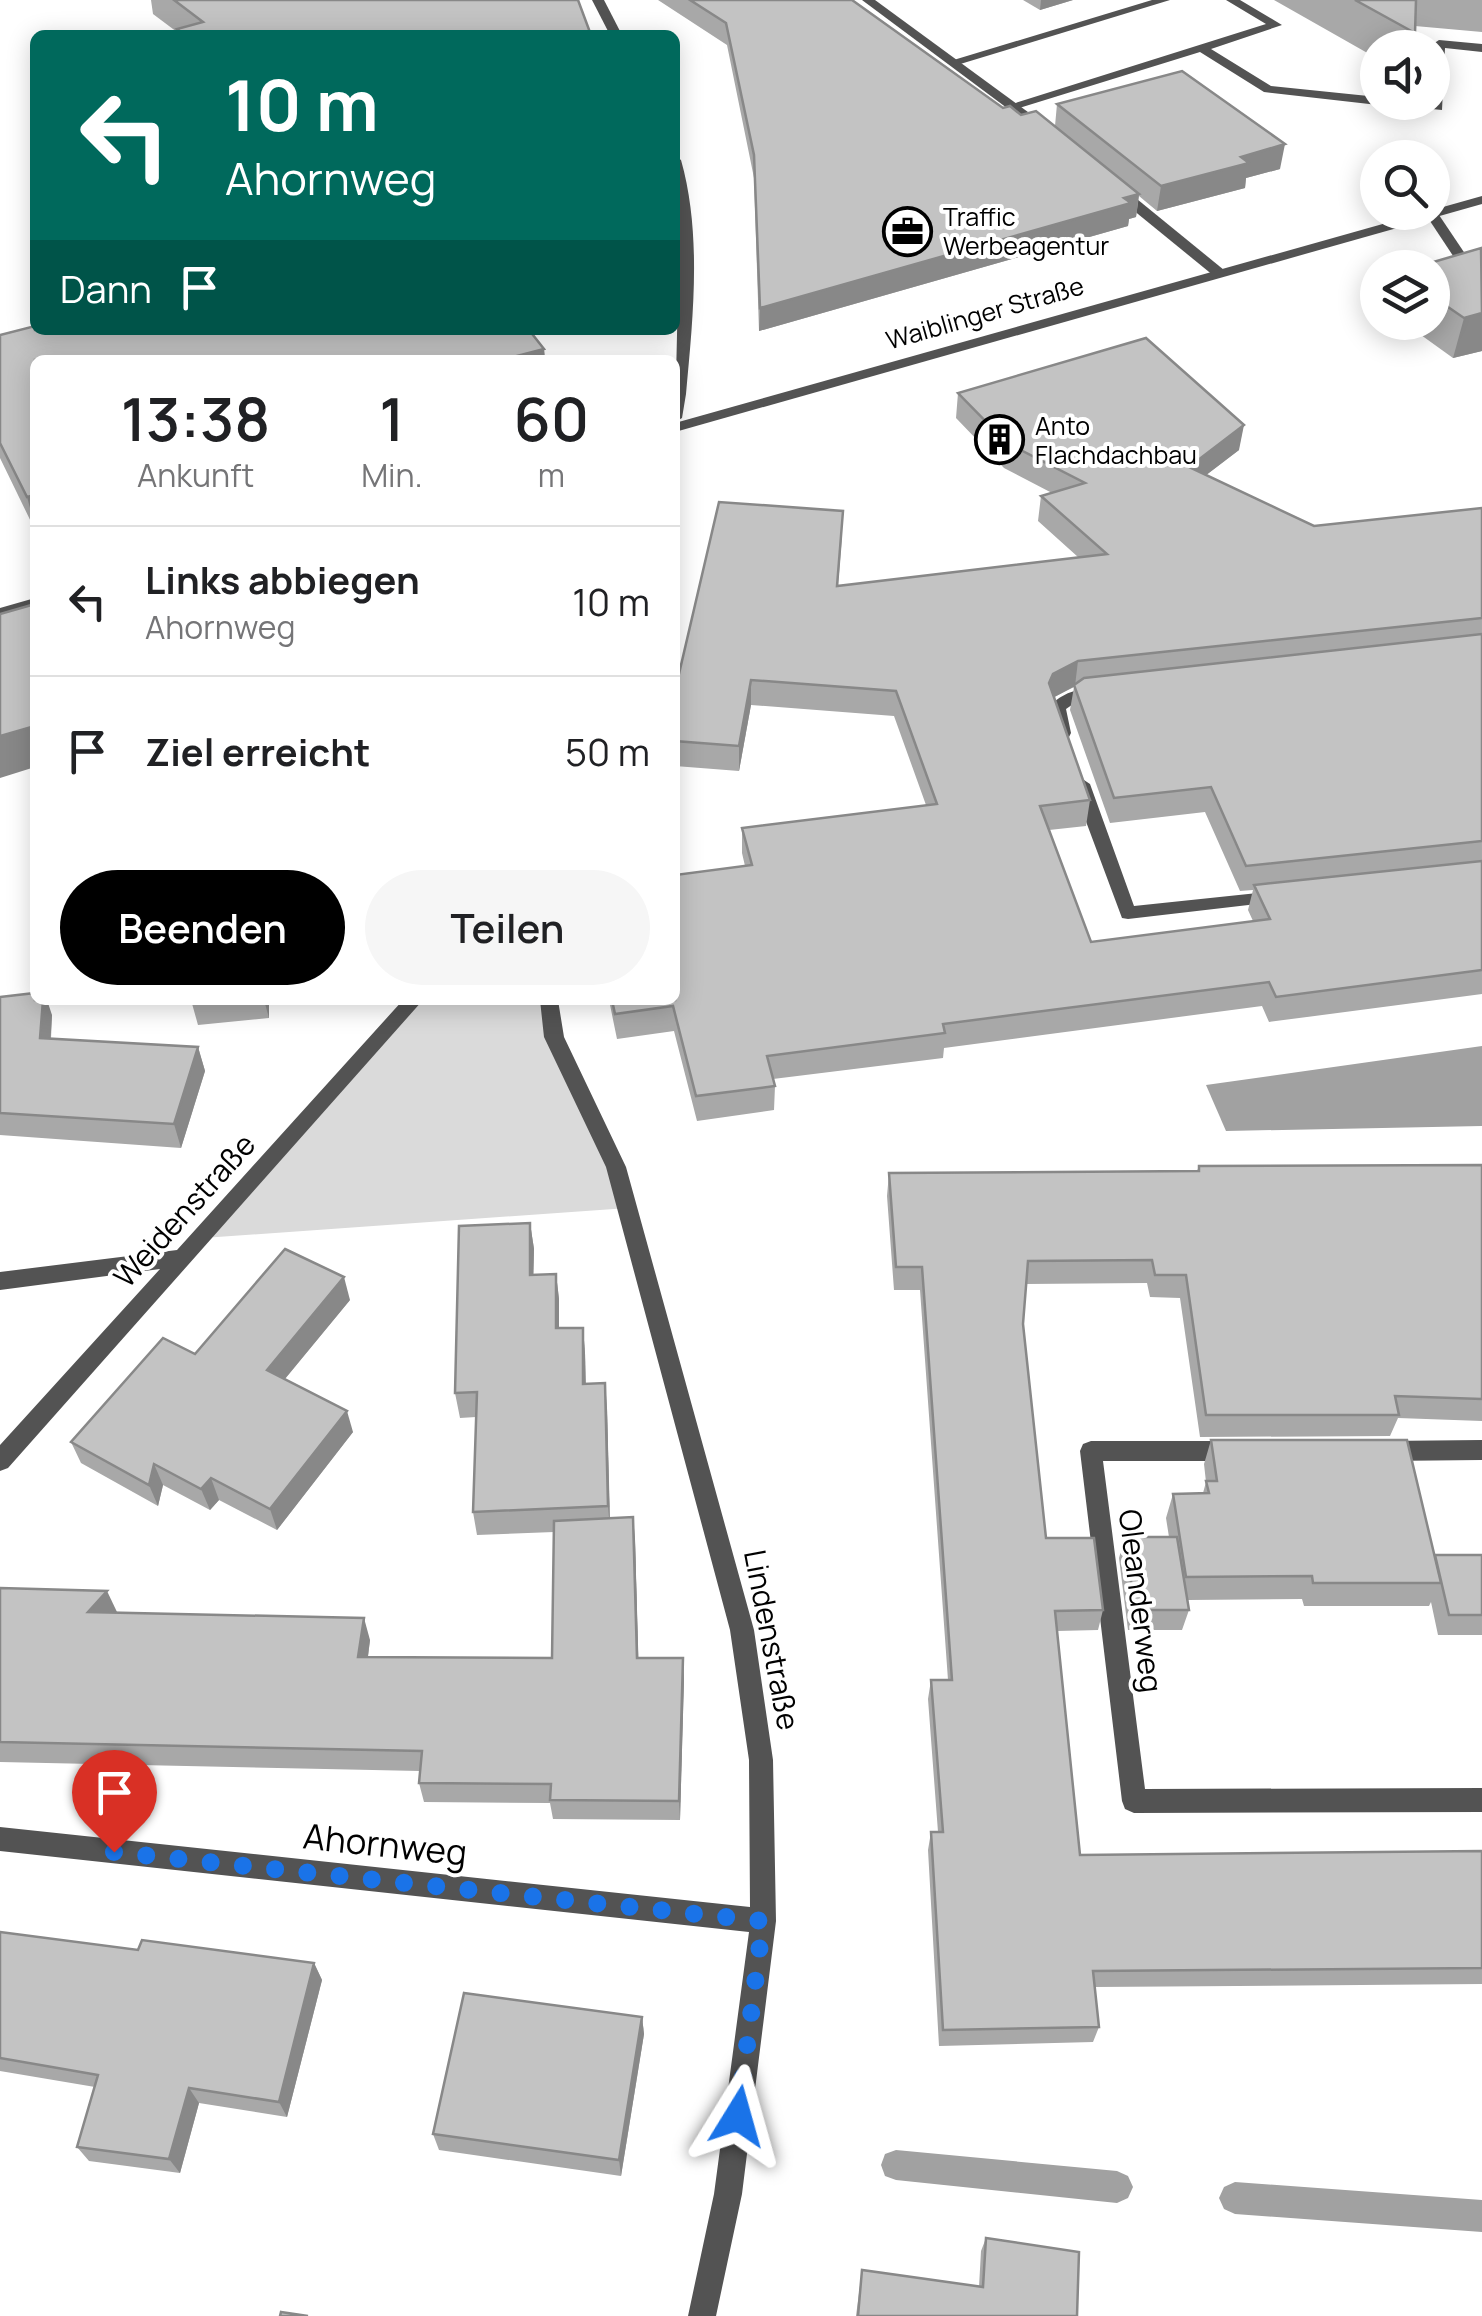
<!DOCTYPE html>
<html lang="de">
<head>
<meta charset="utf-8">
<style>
	:root { --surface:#fff; --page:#f6f6f6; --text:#202124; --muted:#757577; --line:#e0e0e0; --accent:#000 }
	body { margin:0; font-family:Manrope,sans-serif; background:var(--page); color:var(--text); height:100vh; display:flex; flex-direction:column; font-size:38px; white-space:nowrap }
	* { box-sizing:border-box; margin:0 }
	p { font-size:32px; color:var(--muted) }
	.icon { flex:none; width:55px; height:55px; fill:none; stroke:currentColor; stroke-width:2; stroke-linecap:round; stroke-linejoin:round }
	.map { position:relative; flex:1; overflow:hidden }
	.side { position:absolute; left:30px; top:355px; width:650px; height:650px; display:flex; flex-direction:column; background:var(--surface); border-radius:15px; box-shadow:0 5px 25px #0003 }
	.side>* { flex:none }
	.hud { position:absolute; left:30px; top:30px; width:650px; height:305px; border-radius:15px; box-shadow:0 5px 25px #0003; background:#00695c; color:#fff; overflow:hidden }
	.buttons { position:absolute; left:1360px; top:30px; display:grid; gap:20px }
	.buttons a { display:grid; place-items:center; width:90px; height:90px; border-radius:50%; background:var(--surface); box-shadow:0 5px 25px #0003; font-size:50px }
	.pin { position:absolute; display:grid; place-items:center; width:85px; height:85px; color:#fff; margin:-102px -42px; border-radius:50% 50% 50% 0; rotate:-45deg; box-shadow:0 0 10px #0007 }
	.pin .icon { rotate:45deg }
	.me { position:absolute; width:110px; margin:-55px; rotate:8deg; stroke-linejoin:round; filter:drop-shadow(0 0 8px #0008) }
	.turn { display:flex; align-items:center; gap:35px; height:210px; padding:0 30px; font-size:45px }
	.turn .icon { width:130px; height:130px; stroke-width:2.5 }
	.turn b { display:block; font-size:70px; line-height:85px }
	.then { display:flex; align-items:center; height:95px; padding:0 30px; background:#0003; gap:20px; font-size:38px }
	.eta { display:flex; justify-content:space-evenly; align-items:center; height:170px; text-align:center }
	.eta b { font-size:60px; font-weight:600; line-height:70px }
	.cta { display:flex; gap:20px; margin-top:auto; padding:20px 30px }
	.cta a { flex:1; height:115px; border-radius:60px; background:var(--accent); color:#fff; font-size:40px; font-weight:600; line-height:115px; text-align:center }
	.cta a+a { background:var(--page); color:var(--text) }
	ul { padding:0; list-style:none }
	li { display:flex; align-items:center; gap:30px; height:150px; padding:0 30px; border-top:2px solid var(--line) }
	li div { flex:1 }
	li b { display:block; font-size:38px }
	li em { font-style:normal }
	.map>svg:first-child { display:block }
</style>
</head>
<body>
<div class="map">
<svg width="1482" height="2316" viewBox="0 0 1482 2316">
	<rect width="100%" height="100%" fill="#fff"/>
	<path fill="#dadada" d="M414,1000H549L628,1208L203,1238Z"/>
	<path fill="#a1a1a1" d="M1482,1046V1126L1226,1131L1206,1085Z"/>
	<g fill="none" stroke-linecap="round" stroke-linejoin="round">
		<g fill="#a1a1a1" fill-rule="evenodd">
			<path d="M896,2150L1117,2171L1128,2176L1133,2187L1128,2198L1117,2203L896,2180L885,2176L881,2165L885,2154Z"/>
			<path d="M1235,2182L1482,2200V2232L1235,2214L1224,2209L1219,2198L1224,2187Z"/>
		</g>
		<g fill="#535353" fill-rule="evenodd">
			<path d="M1152,0H1170L957,65L947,62Z"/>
			<path d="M1226,0H1240L1282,25L1211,49L1271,86L1378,97V102H1383L1378,105L1264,92L1200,52L1016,109L1006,106L1266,24Z"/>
			<path d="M1439,40L1482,44V52L1445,48L1442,110L1391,105L1389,102H1432L1433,44Z"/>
		</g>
		<g fill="#535353" fill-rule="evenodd">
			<path d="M592,0H604L622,35H610Z"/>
			<path d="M862,0H875L1047,126V132H1039Z"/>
			<path d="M675,156L681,160C702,234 693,318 686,394L682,418L675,422L679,247Z"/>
			<path d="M1111,186H1121L1224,270V276H1214L1111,192Z"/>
			<path d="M1432,211L1437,212L1482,279V293L1477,292L1426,215Z"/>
			<path d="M1097,688L1105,693L1103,697L1079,700L1066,709L1071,733L1069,737H1057L1049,707C1063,692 1077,689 1097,688Z"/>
			<path d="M1081,778L1090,784L1134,906L1276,891L1285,897L1282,901L1128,919L1122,918L1072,784Z"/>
			<path d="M403,1000H423L8,1468L0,1471V1445L160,1269L0,1290V1272L177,1250Z"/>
			<path d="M540,1000H558L564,1037L626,1167L754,1630L773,1760L776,1921L742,2194L716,2316H688L714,2194L749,1932L0,1851V1827L750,1907L749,1760L730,1630L606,1167L544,1037Z"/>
			<path d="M1482,1440V1460L1384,1461L1376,1458L1373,1451L1376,1444L1384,1441Z"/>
			<path d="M1091,1441H1235L1243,1444L1246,1451L1243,1458L1235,1461H1103L1145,1789L1482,1788V1812L1134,1813L1125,1809L1122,1801L1080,1451L1083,1444Z"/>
		</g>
		<g fill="#535353" fill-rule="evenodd">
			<path d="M1482,196V204L675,432V423Z"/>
			<path d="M35,598V608L0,618V608Z"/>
		</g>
	</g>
	<g fill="#a8a8a8" fill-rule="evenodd">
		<path d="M151,0H578L591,35H178L177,32L153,14Z"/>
		<path d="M658,0H852L1003,108L1055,126L1057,104L1280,169L1246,178L1245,188L1157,211L1139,196L1136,217L1129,219L1128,226L759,331L754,178L727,45Z"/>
		<path d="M1023,0H1073L1040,10Z"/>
		<path d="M1274,0H1482V32L1415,26L1412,48H1378V59Z"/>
		<path d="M1481,248L1482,351L1453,358L1403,322H1432V268Z"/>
		<path d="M0,335L544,349L545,360H35V530L0,458Z"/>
		<path d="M958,393L1239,450L1206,475L1314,526L1482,508V994L1269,1022L1262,1006L944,1048L943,1058L773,1079L775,1086L774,1110L697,1121L674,1031L617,1039L609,1000H675L745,866L742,853V828L926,805L894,716L751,705L739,771L675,766V691L842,536L838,586L1078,557L1038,521L1041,496L1052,493L1004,468L956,418ZM1074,687L1070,710L1110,823L1205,812L1240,891L1253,890L1248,910L1253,921L1091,942L1049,830L1086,826L1090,800L1054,697Z"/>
		<path d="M0,997L52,1015L51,1039L198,1047L205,1071L181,1148L0,1135Z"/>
		<path d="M191,1000H269V1018L198,1025Z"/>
		<path d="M1482,1165V1421L1398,1418L1390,1436L1200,1437L1180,1298L1150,1297L1147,1283L1026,1284L1023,1324L1046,1538L1103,1610L1098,1630L1057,1631L1080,1855L1482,1851V1984L1095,1987L1099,2027L1093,2042L939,2046L928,1850L931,1832H938L928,1699L931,1680H948L920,1290H894L887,1196L889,1173L1197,1171L1199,1166Z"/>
		<path d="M530,1223L534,1249L533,1275L556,1274L559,1299V1328H583L585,1353L586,1384L607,1408L610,1518L635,1539L638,1658H683L684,1679L680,1820L553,1819L550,1803L424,1802L419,1783L420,1771L0,1762V1588L117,1612L370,1640L368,1657L552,1658L554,1532L477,1535L473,1512L476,1417L460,1418L455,1393Z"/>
		<path d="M350,1300L285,1379L353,1432L277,1530L219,1500L210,1510L163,1485L158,1506L81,1463L71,1442L195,1354Z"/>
		<path d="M1211,1440L1435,1556L1482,1555V1635H1438L1431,1602L1429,1606H1304L1302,1599L1188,1600L1189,1610L1182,1630H1128L1119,1558L1125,1537H1169L1166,1518L1173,1494L1203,1493L1206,1482L1204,1464Z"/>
		<path d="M0,1932L138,1950L314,1963L322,1980L287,2117L199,2103L180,2173L89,2161L77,2147L95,2087L0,2071Z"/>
		<path d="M642,2017L644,2034L621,2176L439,2150L433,2134Z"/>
		<path d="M986,2238L1077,2316H856L862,2270L979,2287L981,2251Z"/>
	</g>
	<g fill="#888">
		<path d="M1041,0H1073L1040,10Z"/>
		<path d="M1285,144L1280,169L1246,178L1245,188L1157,211L1161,186L1241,157Z"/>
		<path d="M1139,194L1136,217L1129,219L1128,226L759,331L760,308Z"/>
		<path d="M1482,313V351L1453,358L1464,318Z"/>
		<path d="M544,349L545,360H501Z"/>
		<path d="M1244,425L1239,450L1184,492L1189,467Z"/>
		<path d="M35,495V526L27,497Z"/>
		<path d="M1078,661L1075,686L1049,700V683L1053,674Z"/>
		<path d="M751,680V705L739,771V746Z"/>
		<path d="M35,726V767L0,778V736Z"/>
		<path d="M43,1000H47L52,1015L49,1062L40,1038Z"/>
		<path d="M264,1000H269V1018Z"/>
		<path d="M198,1047L205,1071L181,1148L174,1124Z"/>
		<path d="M530,1223L534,1249L533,1300L530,1275Z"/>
		<path d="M556,1274L559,1299V1353L556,1328Z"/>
		<path d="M344,1277L350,1300L274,1392L267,1370Z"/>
		<path d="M583,1328L585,1353L586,1408L583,1384Z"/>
		<path d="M605,1383L607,1408L610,1530L608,1506Z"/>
		<path d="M347,1411L353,1432L277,1530L270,1509Z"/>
		<path d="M154,1464L163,1485L158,1506L149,1485Z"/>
		<path d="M211,1478L219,1500L210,1510L201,1489Z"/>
		<path d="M633,1517L635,1539L639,1679L637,1658Z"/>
		<path d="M107,1591L117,1612H88Z"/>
		<path d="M364,1618L370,1640L365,1678L358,1657Z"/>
		<path d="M683,1658L684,1679L680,1820L679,1801Z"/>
		<path d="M314,1963L322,1980L287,2117L279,2102Z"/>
		<path d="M642,2017L644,2034L621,2176L619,2160Z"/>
		<path d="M189,2088L199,2103L180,2173L169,2159Z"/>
	</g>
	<g fill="#c3c3c3" stroke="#888" stroke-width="2.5">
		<path d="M174,0H578L591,35H184L177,29L203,22Z"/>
		<path d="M690,0H852L1003,108L1010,106L1021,115L1036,111L1139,194L1124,198L1131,203L760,308L754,155L726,23Z"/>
		<path d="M1355,0H1416L1415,33Z"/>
		<path d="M1182,71L1285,144L1241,157L1249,163L1161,186L1057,104Z"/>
		<path d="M1481,248L1482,313L1464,318L1432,296V268H1413Z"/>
		<path d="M35,326V330H529L544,349L501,360H35V495L27,497L0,443V335Z"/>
		<path d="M1146,338L1244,425L1189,467L1314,526L1482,508V618L1078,661L1053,674L1049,683L1090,800L1040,806L1091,942L1270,919L1254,885L1482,861V970L1276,997L1269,982L943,1024L945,1033L767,1056L775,1086L696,1096L673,1006L615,1014L612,1000H675V875L752,865L742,828L937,804L896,691L751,680L739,746L675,741V691L719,502L843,511L837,586L1107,554L1041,496L1085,483L1007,443L958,393Z"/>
		<path d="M35,604V726L0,736V614Z"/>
		<path d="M1482,634V841L1246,866L1211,787L1114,798L1074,685L1084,678Z"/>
		<path d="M35,993V1000H43L40,1038L198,1047L174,1124L0,1113V997Z"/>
		<path d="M1482,1165V1399L1395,1396L1399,1415H1206L1186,1275H1155L1152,1260L1028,1261L1023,1324L1046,1538H1094L1103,1610L1055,1611L1080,1855L1482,1851V1968L1093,1971L1099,2027L943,2030L931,1832H943L931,1680H952L922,1267H896L889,1173L1199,1171V1166Z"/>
		<path d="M530,1223V1275L556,1274V1328H583V1384L605,1383L608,1506L473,1512L477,1392L455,1393L459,1226Z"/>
		<path d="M285,1249L344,1277L267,1370L347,1411L270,1509L211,1478L201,1489L154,1464L149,1485L71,1442L163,1338L195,1354Z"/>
		<path d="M1211,1440H1407L1441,1583H1313L1312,1576L1186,1577L1173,1494L1209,1493L1206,1481H1217Z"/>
		<path d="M633,1517L637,1658H683L679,1801L550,1800L551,1784L419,1783L422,1751L0,1742V1588L107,1591L88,1612L364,1618L358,1657L552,1658L554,1521Z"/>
		<path d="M1125,1537H1177L1189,1610H1135Z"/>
		<path d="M1435,1555H1482V1615H1449Z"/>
		<path d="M0,1932L138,1950L142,1940L314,1963L279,2102L189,2088L169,2159L77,2147L98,2075L0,2058Z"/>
		<path d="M464,1993L642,2017L619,2160L433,2134Z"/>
		<path d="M986,2238L1079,2252L1077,2316H858L862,2270L983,2287Z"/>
		<path d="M281,2312L308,2316H280Z"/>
	</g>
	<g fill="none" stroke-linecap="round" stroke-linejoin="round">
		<path stroke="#1a73e8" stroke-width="18" stroke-dasharray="0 32.4" d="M114,1852L763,1921L738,2116"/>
	</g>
	<defs>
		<symbol id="office-ring" viewBox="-11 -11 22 22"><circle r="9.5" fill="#fff" stroke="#000" stroke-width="1.5"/><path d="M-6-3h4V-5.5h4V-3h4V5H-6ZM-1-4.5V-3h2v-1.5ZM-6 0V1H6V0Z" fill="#000"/></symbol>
		<symbol id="building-ring" viewBox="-11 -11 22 22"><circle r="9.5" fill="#fff" stroke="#000" stroke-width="1.5"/><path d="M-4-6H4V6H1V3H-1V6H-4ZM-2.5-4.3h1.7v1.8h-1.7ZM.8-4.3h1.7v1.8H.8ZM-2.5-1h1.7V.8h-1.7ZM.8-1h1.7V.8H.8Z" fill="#000"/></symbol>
	</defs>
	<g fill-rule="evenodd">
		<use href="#office-ring" x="880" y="204" width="55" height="55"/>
		<use href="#building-ring" x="972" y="412" width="55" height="55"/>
	</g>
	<g text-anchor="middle" stroke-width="8" stroke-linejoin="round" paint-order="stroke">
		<g font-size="25" fill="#000" stroke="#fff" text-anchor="start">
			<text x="943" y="226">Traffic<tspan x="943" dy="29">Werbeagentur</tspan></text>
			<text x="1035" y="435">Anto<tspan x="1035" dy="29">Flachdachbau</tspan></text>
		</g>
		<g font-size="25" fill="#000" stroke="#fff">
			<text transform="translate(985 313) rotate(-16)" y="9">Waiblinger Straße</text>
		</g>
		<g font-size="30" fill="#000" stroke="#fff">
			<text transform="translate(185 1211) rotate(-48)" y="10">Weidenstraße</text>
			<text transform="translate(1140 1601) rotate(83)" y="10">Oleanderweg</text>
			<text transform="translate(771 1640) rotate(79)" y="10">Lindenstraße</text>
		</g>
		<g font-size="35" fill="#000" stroke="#fff">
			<text transform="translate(385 1845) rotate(6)" y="12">Ahornweg</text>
		</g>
	</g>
</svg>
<div class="buttons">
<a><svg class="icon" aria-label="sound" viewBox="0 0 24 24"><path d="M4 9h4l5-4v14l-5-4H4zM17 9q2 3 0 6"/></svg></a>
<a><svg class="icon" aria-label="search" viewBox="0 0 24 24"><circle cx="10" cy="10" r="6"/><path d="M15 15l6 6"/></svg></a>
<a><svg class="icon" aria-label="layers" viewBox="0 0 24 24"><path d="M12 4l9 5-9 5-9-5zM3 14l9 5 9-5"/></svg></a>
</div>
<div class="pin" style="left:114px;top:1852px;background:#d93025"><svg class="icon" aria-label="arrive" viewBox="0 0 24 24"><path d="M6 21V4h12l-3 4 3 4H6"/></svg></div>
<svg class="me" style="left:738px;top:2116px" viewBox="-20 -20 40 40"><path d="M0-17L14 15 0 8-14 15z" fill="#1a73e8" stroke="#fff" stroke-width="4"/></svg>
<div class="hud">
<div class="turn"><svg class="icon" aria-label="left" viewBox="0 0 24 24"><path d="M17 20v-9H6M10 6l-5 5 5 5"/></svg><div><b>10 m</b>Ahornweg</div></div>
<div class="then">Dann<svg class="icon" aria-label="arrive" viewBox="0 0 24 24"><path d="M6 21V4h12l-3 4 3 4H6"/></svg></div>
</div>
<section class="side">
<div class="eta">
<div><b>13:38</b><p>Ankunft</p></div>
<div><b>1</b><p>Min.</p></div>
<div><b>60</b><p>m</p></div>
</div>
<ul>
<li><svg class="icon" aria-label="left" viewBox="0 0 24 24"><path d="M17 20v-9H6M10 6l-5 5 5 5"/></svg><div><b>Links abbiegen</b><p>Ahornweg</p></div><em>10 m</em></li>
<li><svg class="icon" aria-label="arrive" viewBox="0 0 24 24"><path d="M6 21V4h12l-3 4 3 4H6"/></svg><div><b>Ziel erreicht</b></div><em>50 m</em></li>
</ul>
<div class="cta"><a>Beenden</a><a>Teilen</a></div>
</section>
</div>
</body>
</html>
